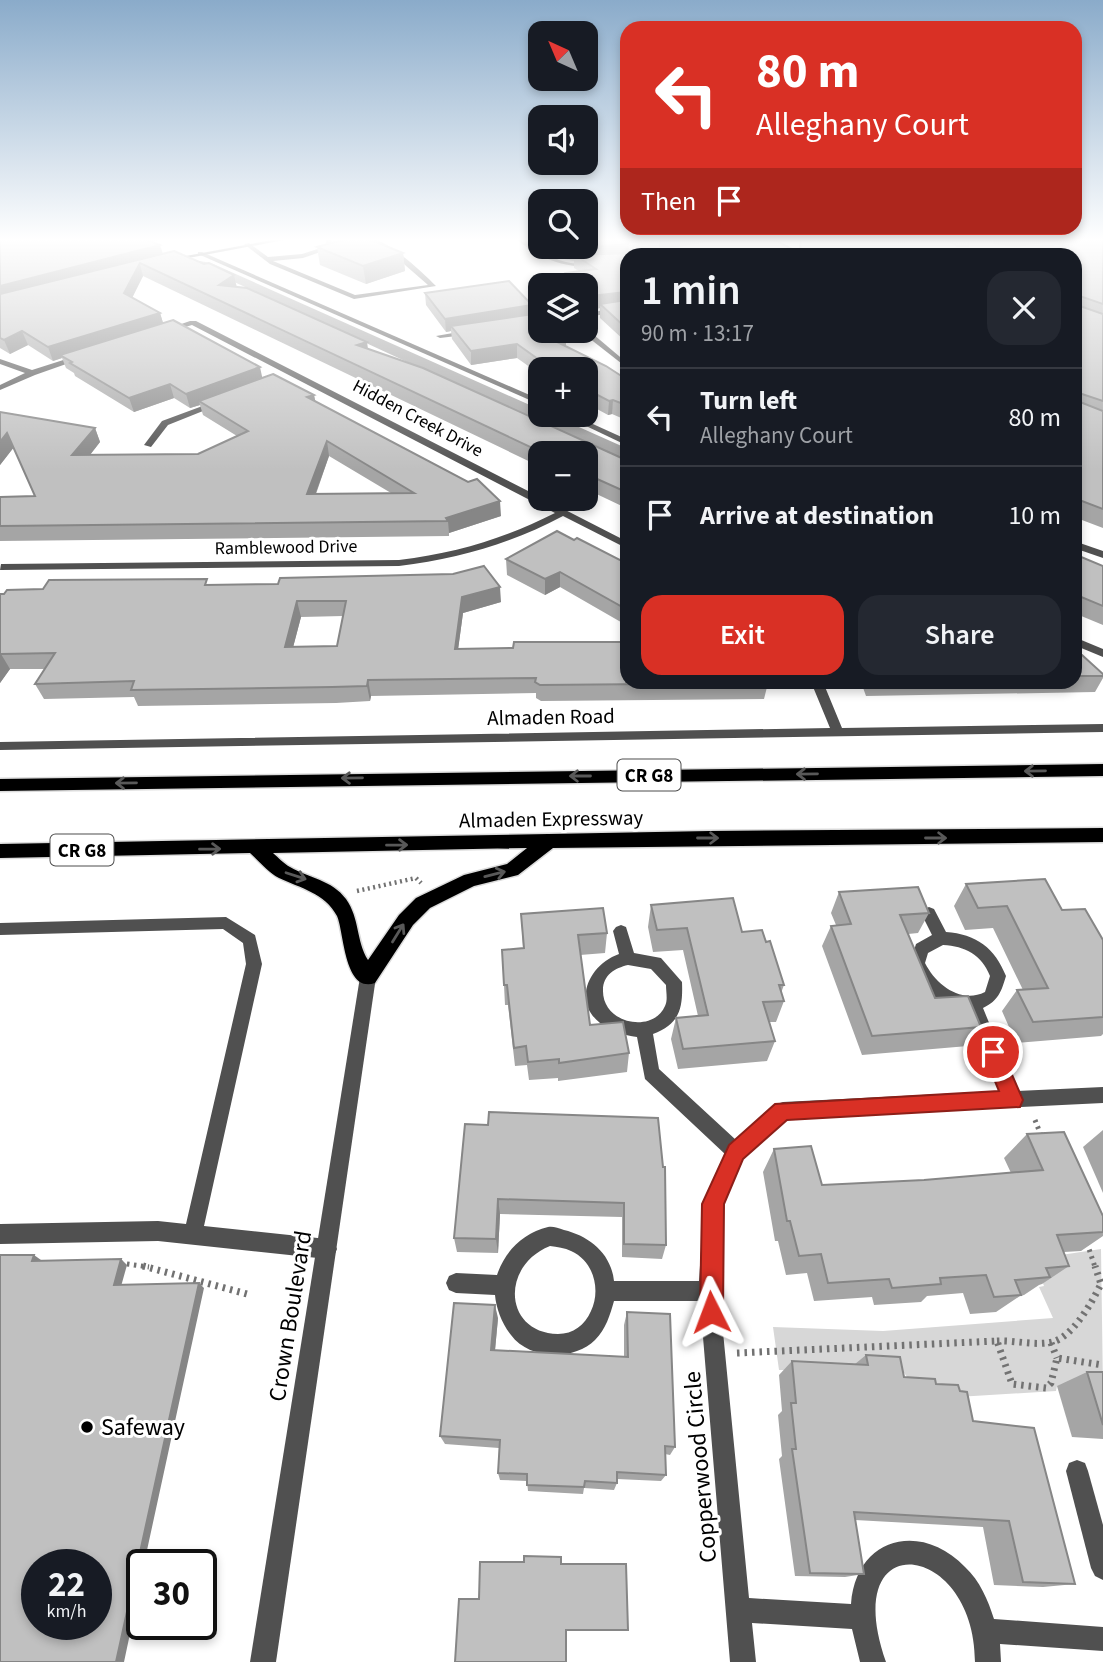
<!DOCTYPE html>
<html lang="en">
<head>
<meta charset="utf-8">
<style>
	:root { --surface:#171b24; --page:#242831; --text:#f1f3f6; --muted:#9ea1a6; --line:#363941; --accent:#d93025 }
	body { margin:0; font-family:"Source Sans 3",sans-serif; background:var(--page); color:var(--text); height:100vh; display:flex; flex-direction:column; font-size:26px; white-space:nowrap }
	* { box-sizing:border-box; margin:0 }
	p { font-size:23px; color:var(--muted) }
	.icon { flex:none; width:38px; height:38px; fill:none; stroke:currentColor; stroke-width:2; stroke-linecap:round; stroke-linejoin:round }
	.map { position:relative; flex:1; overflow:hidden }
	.sheet { position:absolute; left:620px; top:248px; width:462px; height:441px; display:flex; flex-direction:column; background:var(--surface); border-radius:21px; box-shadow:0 4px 10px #0003 }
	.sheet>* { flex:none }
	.top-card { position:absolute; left:620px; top:21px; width:462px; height:214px; border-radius:21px; box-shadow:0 4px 10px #0003; background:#d93025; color:#fff; overflow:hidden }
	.needle { width:46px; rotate:316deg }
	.buttons { position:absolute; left:528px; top:21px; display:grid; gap:14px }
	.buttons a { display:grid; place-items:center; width:70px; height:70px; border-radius:14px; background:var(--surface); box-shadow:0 4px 10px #0003; font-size:35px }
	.speed { position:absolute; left:21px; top:1549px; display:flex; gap:14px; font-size:35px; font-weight:700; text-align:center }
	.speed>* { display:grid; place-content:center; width:91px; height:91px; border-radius:50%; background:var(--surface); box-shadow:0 4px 10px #0003; line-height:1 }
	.speed small { font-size:18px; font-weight:400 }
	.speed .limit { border:4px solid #111; border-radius:10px; background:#fff; color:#111 }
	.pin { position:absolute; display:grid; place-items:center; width:60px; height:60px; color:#fff; margin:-30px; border:4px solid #fff; border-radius:50%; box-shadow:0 2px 7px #0007 }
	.me { position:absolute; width:77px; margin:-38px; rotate:357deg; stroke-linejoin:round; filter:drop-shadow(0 0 5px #0008) }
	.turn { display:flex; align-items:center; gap:24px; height:147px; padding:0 21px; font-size:32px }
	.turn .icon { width:91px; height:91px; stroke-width:2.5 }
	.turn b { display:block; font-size:49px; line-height:60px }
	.then { display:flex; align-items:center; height:66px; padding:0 21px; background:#0003; gap:14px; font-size:26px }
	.round { display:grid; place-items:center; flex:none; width:74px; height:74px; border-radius:21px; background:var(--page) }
	.overview { display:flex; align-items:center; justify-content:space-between; height:119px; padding:0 21px }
	h1 { font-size:42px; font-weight:600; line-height:52px }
	.button { display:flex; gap:14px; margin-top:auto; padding:14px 21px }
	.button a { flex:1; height:80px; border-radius:21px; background:var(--accent); color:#fff; font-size:28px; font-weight:600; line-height:80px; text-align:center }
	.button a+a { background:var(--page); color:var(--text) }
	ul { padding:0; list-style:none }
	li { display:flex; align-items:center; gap:21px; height:98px; padding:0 21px; border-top:2px solid var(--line) }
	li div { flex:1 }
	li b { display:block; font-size:26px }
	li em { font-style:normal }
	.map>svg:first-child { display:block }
</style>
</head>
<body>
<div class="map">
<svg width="1103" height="1662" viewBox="0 0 1103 1662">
	<rect width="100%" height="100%" fill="#fff"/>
	<path fill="#d7d7d7" d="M1101,1249L1103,1388L1057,1386L1056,1391L941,1398L916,1389L902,1370H779L773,1327L883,1331L1053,1318L1039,1287L1044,1286L1034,1259Z"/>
	<path fill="#9e9e9e" d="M200,261L211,263L541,410V415H552L626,448V463L193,263Z"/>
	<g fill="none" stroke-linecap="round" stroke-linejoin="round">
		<defs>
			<g id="primary">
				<path d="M1103,764V776L0,791V779Z"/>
				<path d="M1103,828V842L553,848L518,875L474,886L430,908L413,925L375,983C344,994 344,931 337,916C325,893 300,888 279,878C269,873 259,861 250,853L0,858V844L709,831ZM527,848L507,864L464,875L416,898L399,915L368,960C356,941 360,919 346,899C332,880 309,878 290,867C284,864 278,857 273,853Z"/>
			</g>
		</defs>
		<use href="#primary" stroke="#dbdbdb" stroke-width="3"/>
		<path stroke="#727272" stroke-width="4.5" stroke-dasharray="2 3.5" stroke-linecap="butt" d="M357,891L416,878L421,883"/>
		<g stroke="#727272" stroke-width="5" stroke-dasharray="2.5 4.5" stroke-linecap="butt">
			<path d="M1035,1120L1042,1138"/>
			<path d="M1087,1243L1095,1267"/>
			<path d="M120,1263L149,1267"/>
		</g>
		<g stroke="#727272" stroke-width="7" stroke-dasharray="2.5 5" stroke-linecap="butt">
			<path d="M143,1266L247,1294"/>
			<path d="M997,1341C1014,1340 1035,1346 1052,1342C1073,1337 1092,1302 1101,1284L1095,1266"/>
			<path d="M1051,1343L1057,1358"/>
			<path d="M737,1353L997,1341L1012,1384L1046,1388L1051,1383L1057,1358L1103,1365"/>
		</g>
		<g fill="#505050" fill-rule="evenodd">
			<path d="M325,238H331L332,248L303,258L273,261L355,295L428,285L389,251L366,238C386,237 422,272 436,286L354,299L270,264L244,244L249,243L268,257L302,254L327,246Z"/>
			<path d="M515,238C529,237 545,254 559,260C580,268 604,262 626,259V263C580,270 552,269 515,238Z"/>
			<path d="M198,252H202L541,400V405L198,254Z"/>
			<path d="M563,415H573L626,439V445Z"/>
			<path d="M1074,637L1103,649V657L1074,645Z"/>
			<path d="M226,917L255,935L262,964L204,1226L327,1239L334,1242L337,1249L334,1256L327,1259L158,1241L0,1244V1224L158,1221L186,1224L246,964L243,943L223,929L0,935V923Z"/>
		</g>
		<g fill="#505050" fill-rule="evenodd">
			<path d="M626,307V311L586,317V313Z"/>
			<path d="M190,321H196L626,541V548L563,516C510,544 458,559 399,566L0,570L1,564L399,560C457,553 503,539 555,513L192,325L165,333L161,331Z"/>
			<path d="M587,329L626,362V367L580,331Z"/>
			<path d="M470,330H473V334L440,338L436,336Z"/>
			<path d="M79,355L86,357L35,375L0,390V385L25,373L0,364V359L32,370Z"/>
			<path d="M216,401L223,403L168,425L151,447L144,445L162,421Z"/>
			<path d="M1074,541L1103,551V558L1074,548Z"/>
			<path d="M811,682H823L842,728L1103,724V732L0,750V742L830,728Z"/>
			<path d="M929,907L934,909L946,932C976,934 995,948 1006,976C1001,992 999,1000 983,1008L1017,1091L1103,1087V1103L787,1118L742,1158L722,1204L719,1291L749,1598L851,1604C856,1537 921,1521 965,1567C980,1581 988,1600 994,1619L1103,1627V1651L1000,1644L1001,1662H975C975,1541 837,1523 886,1662H860L852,1629L752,1623L756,1662H730L700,1301H614C610,1315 606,1329 595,1340C574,1361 529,1360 511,1335C502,1324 496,1308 495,1295L456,1293L449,1290L446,1283L449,1276L456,1273L497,1275C505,1251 523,1233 548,1227C553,1226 558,1228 564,1230C589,1236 611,1253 614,1281H699L704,1204L726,1155L645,1079L637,1037C624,1035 611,1032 600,1023C572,1001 589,965 619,954L613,931L616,927L621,925L626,927L634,953L661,958L682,982C683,1008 680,1024 653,1034L659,1069L736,1140L777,1104L783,1102L1000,1091L968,1010C937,1007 922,990 910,963L916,944L932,935L921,913L924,909ZM943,945C965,946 982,955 990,976L985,992C961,1004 936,985 925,963L928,953ZM628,965L651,969L666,985C666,992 668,1000 665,1006C653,1034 602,1024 603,990C603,975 615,968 628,965ZM550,1246C557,1247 565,1248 571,1251C594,1261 601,1290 591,1311C585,1325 573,1334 558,1334C504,1333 500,1266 550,1246Z"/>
			<path d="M368,970L374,972L376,977L276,1662H250L360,977L362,972Z"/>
			<path d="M1077,1460L1085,1463L1088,1471L1103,1525V1580L1095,1576L1091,1568L1066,1471L1069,1463Z"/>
		</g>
		<path fill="#1d1d1d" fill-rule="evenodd" d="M283,238H295L167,262L164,260Z"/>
		<use href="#primary" fill="#000" fill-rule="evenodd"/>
	</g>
	<g fill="#a5a5a5" fill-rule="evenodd">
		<path d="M0,238L152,241L163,254L236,287L367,342L368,349L626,460V508L586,489V453H541V467L143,276L132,298L160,313L163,323L263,378L314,395L315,402L501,516L449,533V536L0,541V497L35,496L14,447L0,465V412L95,428L100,442L90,455L198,454L237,436L203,415L200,405L190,408L174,398L134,412L75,376L74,373L66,368L62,358L53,361L28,345L10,354L0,348ZM329,456L391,493L316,494Z"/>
		<path d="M586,238H698L694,243L799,252L801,238L879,240L880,238H1103V528L1074,517V256H626V342L600,318V308L591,310L586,305V285H566V273L579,271L574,268V261L560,258L542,247H586Z"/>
		<path d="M317,247L403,253L405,271L366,284L320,265Z"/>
		<path d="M425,293L532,305L533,314L566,346L626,379V420L612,414L608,415L586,403V369H541V375L517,358L471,365L452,339L451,331L446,332L426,305Z"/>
		<path d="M574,540L626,563V625L560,587L545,595L507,575L506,559Z"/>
		<path d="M1074,554L1103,566V625L1074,613Z"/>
		<path d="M209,585L501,602L463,613L458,649L768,683L764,699L541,701L536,698V693L371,696L370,701L336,703L138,706L134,697L44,699L35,684L45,669H10L0,683V594ZM343,616L337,646L293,647L301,617Z"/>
		<path d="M1074,655L1103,674V678L1095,692L866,696L861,682H1074Z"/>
		<path d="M966,884L1062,910L1103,940V1034L1101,1036L1016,1043L1002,1011L1017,990H1023L993,928L965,930L954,906Z"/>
		<path d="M839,892L929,913L918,933L908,934L935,998L981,1027L968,1046L862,1055L822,946L831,926L836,925L831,913Z"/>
		<path d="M651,905L742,932L766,942L784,985L781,993L784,1001L776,1022H769L775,1041L767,1061L678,1069L671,1039L676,1018L698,1016L683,950L653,952L648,927Z"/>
		<path d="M521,914L607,933L605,953L580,955L590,1025L629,1053L627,1072L558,1081V1078L529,1080L527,1065L515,1066L508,1005H505L504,985L523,948Z"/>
		<path d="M658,1118L666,1245L662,1259L622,1257V1217L500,1214L498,1253L457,1252L454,1238L488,1125Z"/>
		<path d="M1103,1130V1193L1083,1147Z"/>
		<path d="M1027,1134L1103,1216V1236L1081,1251L1064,1252L1069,1266L1042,1284L1039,1285L1024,1295L1020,1296L996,1312L970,1314L963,1293L927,1296L921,1302L874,1305L872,1297L814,1301L807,1273L786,1275L778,1241H775L763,1172L774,1149L822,1185L924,1180L1011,1173L1004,1158Z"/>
		<path d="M627,1312L675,1447L670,1455L665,1454L666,1475L661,1481L617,1479V1483L614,1490L584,1488L583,1494L528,1491L527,1481L500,1480L498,1473L499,1448L445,1444L440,1436L498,1318L495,1350L624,1357V1325Z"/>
		<path d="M866,1355L904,1377L936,1384L960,1391L973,1421L1075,1584L1043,1587L994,1585L983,1527L855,1520L864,1574L845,1577L795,1576L779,1459L782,1456L778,1415L782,1411L779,1375L792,1361L855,1364Z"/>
		<path d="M1087,1372H1103V1439L1072,1437L1057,1386Z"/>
	</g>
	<g fill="#868686">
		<path d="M149,238H169L150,242Z"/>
		<path d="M678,238H698L691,248L659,253L660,241Z"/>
		<path d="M1026,238H1090L993,256V243Z"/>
		<path d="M628,244V256H576V248Z"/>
		<path d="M160,245L164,257L140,264L143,276L128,306L0,300V286Z"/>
		<path d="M403,253L405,271L366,284L363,266Z"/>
		<path d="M234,275L237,288L219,285Z"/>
		<path d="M626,292V305L600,304V308L591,310V296Z"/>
		<path d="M532,305L533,318L451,326V331L446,332L445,319Z"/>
		<path d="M160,313L164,326L60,355L62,358L53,361L48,347Z"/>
		<path d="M22,331L28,345L10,354L4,340Z"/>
		<path d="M566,338V351L553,340Z"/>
		<path d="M367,342L368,356L357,345Z"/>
		<path d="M517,344V358L471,365V351Z"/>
		<path d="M260,367L263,381L199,401L200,405L190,408L186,394Z"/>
		<path d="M170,384L174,398L134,412L129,398Z"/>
		<path d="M314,395L317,409L307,397Z"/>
		<path d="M613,400L612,414L608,415L609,401Z"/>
		<path d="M95,428L100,442L78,470L72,455Z"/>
		<path d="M7,433L14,447L0,465V442Z"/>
		<path d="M327,441L329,456L310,509L307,494Z"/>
		<path d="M500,501L501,516L449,533L448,521L446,518Z"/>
		<path d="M560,572V587L545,595V579Z"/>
		<path d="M500,587L501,602L463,613L456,665L455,649L462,597Z"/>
		<path d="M297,601L301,617L289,663L285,647Z"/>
		<path d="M1,654L10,669L0,683V655Z"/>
		<path d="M368,680L371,696L370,701L367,686Z"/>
		<path d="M498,1199L500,1214L498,1253L496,1239Z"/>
		<path d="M34,1255L41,1260L39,1266L32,1261Z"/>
		<path d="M121,1259L127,1265L120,1290L114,1285Z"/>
		<path d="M199,1283L204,1288L144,1564H142V1577L124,1662H116Z"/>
		<path d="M495,1305L498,1318L494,1361L491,1350Z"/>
	</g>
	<g fill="#c0c0c0" stroke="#868686" stroke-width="2" fill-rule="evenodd">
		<path d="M0,238H143L160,245L0,286Z"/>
		<path d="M350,238H366L403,253L363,266L317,247Z"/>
		<path d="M586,238H678L660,241V246H679L723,238H770L800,253L801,238H837L906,242L897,238H945L957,246H968L969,241L963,238H1026L993,243L1016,246L1068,238H1103V304L1080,296L1077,298V305L1103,314V401L1079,393L1080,402L1103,411V509L1074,498V256H626V292L591,296L586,291V285H580L566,273L596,269L575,255L627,253L628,244L576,248L569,247H586Z"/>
		<path d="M174,251L204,264L209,263L234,275L219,285L247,288L367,342L357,345L423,368L626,460V492L586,474V453H543L140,263L124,293L160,313L48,347L22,331L4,340L0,338V294Z"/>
		<path d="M509,281L532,305L445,319L425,293Z"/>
		<path d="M626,300V328L600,304Z"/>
		<path d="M540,313L541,331H559L566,338L553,340L606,366L626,379V405L613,400L609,401L586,389V369H552L517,344L471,351L451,326Z"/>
		<path d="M173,320L260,367L186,394L170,384L129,398L70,363L72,362L60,355Z"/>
		<path d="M273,374L314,395L307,397L468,482L477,479L500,501L446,518L448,521L0,526V497L35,496L7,433L0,442V412L95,428L72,455L198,454L248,431L199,401ZM327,441L414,493L307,494Z"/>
		<path d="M557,531L574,540L577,538L626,563V609L560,572L545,579L506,559Z"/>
		<path d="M1074,554L1103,566V606L1074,594Z"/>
		<path d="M484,566L500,587L462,597L455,649L513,648L514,642H626V682L768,683L540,685L535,682L536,678L368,680L367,686L332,687L131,690L134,681L35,684L55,653L1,654L0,655V594H4L7,590L43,589L49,580L207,579L205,585L278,584L280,578L453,574ZM297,601H346L337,646L285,647Z"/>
		<path d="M1074,655H1082L1103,674V676H1074Z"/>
		<path d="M1045,879L1062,910L1085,909L1103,940V1017L1033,1022L1017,990L1048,988L1007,906L978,908L966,884Z"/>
		<path d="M918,887L929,913L900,915L935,998L968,996L981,1027L872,1036L831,926L851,924L839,892Z"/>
		<path d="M733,898L742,932L762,930L766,942L770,941L784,985H779L784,1001L763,1002L775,1041L683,1049L676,1018L708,1015L687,928L657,930L651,905Z"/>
		<path d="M603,908L607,933L578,935L590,1025L623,1022L629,1053L559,1063V1059L528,1062L526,1046L514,1048L507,985H504L502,950L524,948L521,914Z"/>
		<path d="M489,1112L658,1118L663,1167H665L666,1245L624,1244V1203L498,1199L496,1239L454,1238L465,1124L488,1125Z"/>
		<path d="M1064,1132L1103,1216V1232L1057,1235L1069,1266L1046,1268L1050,1277L1015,1280L1021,1295L994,1297L986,1275L940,1278L941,1284L892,1288L889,1279L828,1283L821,1254L799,1256L790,1221H787L774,1149L811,1146L822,1185L924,1180L1043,1170L1027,1134Z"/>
		<path d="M0,1255H34L32,1261L121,1259L114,1285L199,1283L116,1662H0ZM37,1564H96V1624H37Z"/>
		<path d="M454,1303L495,1305L491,1350L628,1357L627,1312L670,1314L675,1447L665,1446L666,1475L617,1472V1483L585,1481L584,1487L527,1485V1474L498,1473L500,1440L440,1436Z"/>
		<path d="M866,1355L900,1357L904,1377L935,1379L936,1384L958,1385L960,1391L967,1392L973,1421L1034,1428L1075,1584L1023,1582L1009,1521L854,1512L864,1574L810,1573L792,1449H796L791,1403H796L792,1361L868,1365Z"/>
		<path d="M1087,1372H1103V1425Z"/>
		<path d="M524,1556L561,1557V1564H626L628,1630H566V1662H455L459,1599H479L480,1562H524Z"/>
	</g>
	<defs><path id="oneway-shaft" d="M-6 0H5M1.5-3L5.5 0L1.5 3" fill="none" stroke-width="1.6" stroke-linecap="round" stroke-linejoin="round" transform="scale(1.75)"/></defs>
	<g stroke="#595959">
		<use href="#oneway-shaft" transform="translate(1035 771) rotate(179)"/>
		<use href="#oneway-shaft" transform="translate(807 774) rotate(179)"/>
		<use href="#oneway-shaft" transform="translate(580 776) rotate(180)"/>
		<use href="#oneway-shaft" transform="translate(352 778) rotate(179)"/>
		<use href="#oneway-shaft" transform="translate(126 783) rotate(179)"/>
		<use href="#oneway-shaft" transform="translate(708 838)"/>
		<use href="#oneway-shaft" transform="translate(936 838)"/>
		<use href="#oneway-shaft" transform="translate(397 845) rotate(-1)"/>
		<use href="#oneway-shaft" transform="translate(210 849) rotate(-1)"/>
		<use href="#oneway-shaft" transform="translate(495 874) rotate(-14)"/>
		<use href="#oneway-shaft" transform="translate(296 876) rotate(18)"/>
		<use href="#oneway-shaft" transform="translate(398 933) rotate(-58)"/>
	</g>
	<linearGradient id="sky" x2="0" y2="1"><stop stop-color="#8aabca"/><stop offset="0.51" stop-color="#fff"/><stop offset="1" stop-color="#fff" stop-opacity="0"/></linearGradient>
	<rect width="1103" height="470" fill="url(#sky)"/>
	<path fill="#d93025" stroke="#8d1f18" stroke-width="2" d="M993,1043L999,1046L1002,1052L1023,1100L1020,1107L787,1120L743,1159L724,1204L723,1312L720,1321L711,1324L703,1321L700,1312L702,1204L729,1145L775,1104L999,1091L983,1052L986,1046Z"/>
	<circle fill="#000" stroke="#fff" stroke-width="2.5" cx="87" cy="1427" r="7"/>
	<g text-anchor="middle" stroke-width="6" stroke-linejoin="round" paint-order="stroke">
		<g font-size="18" fill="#000" stroke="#fff">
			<text transform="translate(418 418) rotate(28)" y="6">Hidden Creek Drive</text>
			<text transform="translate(286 547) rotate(-1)" y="6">Ramblewood Drive</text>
		</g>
		<g fill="#fff" stroke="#4c4c4c" stroke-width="2">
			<rect x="617.5" y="759.5" width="63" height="31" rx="5"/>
			<rect x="50.5" y="834.5" width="63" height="31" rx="5"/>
		</g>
		<g font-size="19" font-weight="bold" fill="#000">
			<text x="649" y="782">CR G8</text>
			<text x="82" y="857">CR G8</text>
		</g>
		<g font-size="21" fill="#000" stroke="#fff">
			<text transform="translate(551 717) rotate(-1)" y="7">Almaden Road</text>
			<text transform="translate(551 819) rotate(-1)" y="7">Almaden Expressway</text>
		</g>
		<g font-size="24" fill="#000" stroke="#fff">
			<text transform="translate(290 1316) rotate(-81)" y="8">Crown Boulevard</text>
			<text transform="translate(700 1467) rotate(-95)" y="8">Copperwood Circle</text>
		</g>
		<g font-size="24" fill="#000" stroke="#fff" text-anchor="start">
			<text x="101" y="1435">Safeway</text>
		</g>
	</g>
</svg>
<div class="buttons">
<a><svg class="needle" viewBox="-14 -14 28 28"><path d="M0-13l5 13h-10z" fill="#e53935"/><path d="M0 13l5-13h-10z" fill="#9ea1a6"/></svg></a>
<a><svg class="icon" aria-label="sound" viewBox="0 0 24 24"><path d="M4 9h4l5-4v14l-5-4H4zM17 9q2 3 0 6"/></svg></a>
<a><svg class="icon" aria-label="search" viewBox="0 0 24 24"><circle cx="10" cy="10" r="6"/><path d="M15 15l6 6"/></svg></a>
<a><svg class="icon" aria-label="layers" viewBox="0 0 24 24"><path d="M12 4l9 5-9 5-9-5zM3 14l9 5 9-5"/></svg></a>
<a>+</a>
<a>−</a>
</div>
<div class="speed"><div>22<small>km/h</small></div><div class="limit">30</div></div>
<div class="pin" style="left:993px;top:1052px;background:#d93025"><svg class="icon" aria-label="arrive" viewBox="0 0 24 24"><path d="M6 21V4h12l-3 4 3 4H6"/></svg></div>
<svg class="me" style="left:711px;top:1312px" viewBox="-20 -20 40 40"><path d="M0-17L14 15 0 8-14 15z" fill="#d93025" stroke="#fff" stroke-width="4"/></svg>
<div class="top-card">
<div class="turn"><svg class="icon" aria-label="left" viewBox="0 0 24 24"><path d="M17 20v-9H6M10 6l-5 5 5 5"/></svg><div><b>80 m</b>Alleghany Court</div></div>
<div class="then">Then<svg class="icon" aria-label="arrive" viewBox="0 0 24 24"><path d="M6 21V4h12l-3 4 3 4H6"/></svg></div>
</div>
<section class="sheet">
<div class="overview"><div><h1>1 min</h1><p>90 m · 13:17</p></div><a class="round"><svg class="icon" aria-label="close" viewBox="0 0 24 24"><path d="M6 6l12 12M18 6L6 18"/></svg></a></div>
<ul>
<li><svg class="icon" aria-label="left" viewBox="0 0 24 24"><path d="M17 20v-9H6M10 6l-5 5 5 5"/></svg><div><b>Turn left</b><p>Alleghany Court</p></div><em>80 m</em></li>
<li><svg class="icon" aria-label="arrive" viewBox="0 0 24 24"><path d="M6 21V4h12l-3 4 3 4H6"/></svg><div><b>Arrive at destination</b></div><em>10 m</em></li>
</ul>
<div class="button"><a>Exit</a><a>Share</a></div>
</section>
</div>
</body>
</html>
